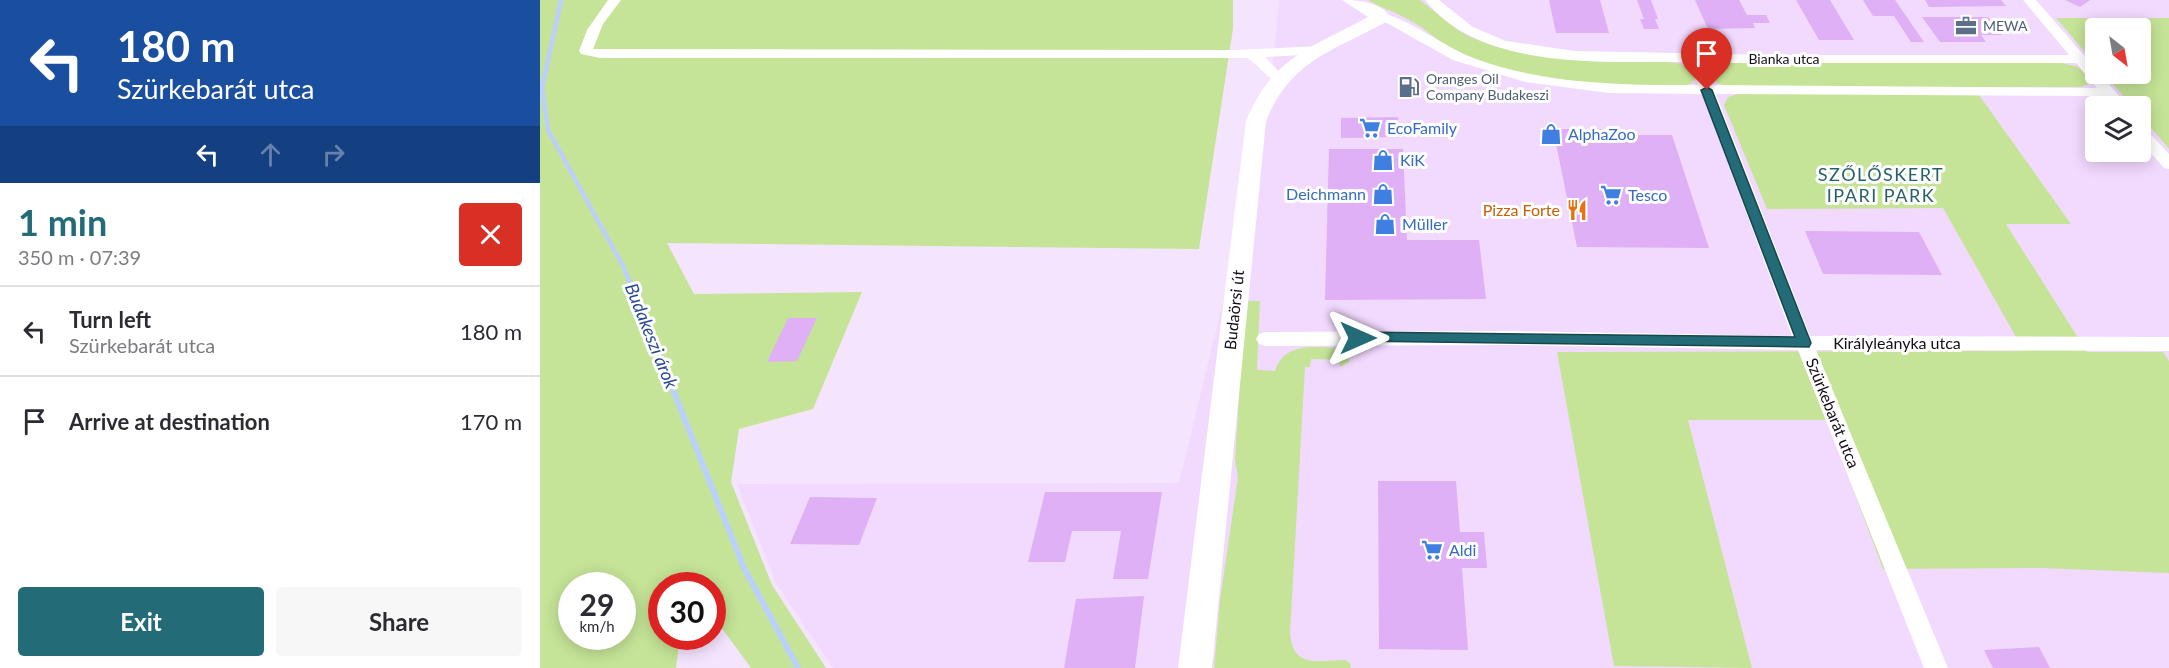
<!DOCTYPE html>
<html lang="en">
<head>
<meta charset="utf-8">
<style>
	:root { --surface:#fff; --page:#f7f7f7; --text:#2b2b33; --muted:#7c7c81; --line:#e1e1e2; --accent:#236c77 }
	body { margin:0; font-family:Lato,sans-serif; background:var(--page); color:var(--text); height:100vh; display:flex; flex-direction:column; font-size:22px; white-space:nowrap }
	* { box-sizing:border-box; margin:0 }
	p { font-size:20px; color:var(--muted) }
	.icon { flex:none; width:33px; height:33px; fill:none; stroke:currentColor; stroke-width:2; stroke-linecap:round; stroke-linejoin:round }
	.map { position:relative; flex:1; overflow:hidden }
	.details { display:flex; flex-direction:column; background:var(--surface); width:540px }
	.details>* { flex:none }
	.banner { background:#1a4fa0; color:#fff; overflow:hidden }
	.needle { width:39px; rotate:149deg }
	.tools { position:absolute; left:1545px; top:18px; display:grid; gap:12px }
	.tools a { display:grid; place-items:center; width:66px; height:66px; border-radius:6px; background:var(--surface); box-shadow:0 3px 15px #0003; font-size:30px }
	.speed { position:absolute; left:18px; top:572px; display:flex; gap:12px; font-size:30px; font-weight:700; text-align:center }
	.speed>* { display:grid; place-content:center; width:78px; height:78px; border-radius:50%; background:var(--surface); box-shadow:0 3px 15px #0003; line-height:1 }
	.speed small { font-size:15px; font-weight:400 }
	.speed .limit { border:9px solid #d22; background:#fff; color:#111 }
	.pin { position:absolute; display:grid; place-items:center; width:51px; height:51px; color:#fff; margin:-62px -26px; border-radius:50% 50% 50% 0; rotate:-45deg; box-shadow:0 0 6px #0007 }
	.pin .icon { rotate:45deg }
	.me { position:absolute; width:66px; margin:-33px; rotate:90deg; stroke-linejoin:round; filter:drop-shadow(0 0 4px #0008) }
	.turn { display:flex; align-items:center; gap:21px; height:126px; padding:0 18px; font-size:27px }
	.turn .icon { width:78px; height:78px; stroke-width:2.5 }
	.turn b { display:block; font-size:42px; line-height:51px }
	.lanes { display:flex; align-items:center; height:57px; padding:0 18px; background:#0003; justify-content:center; gap:30px; direction:ltr }
	.lanes .off { opacity:.35 }
	.round { display:grid; place-items:center; flex:none; width:63px; height:63px; border-radius:6px; background:var(--page) }
	.head { display:flex; align-items:center; justify-content:space-between; height:102px; padding:0 18px }
	h1 { font-size:36px; font-weight:700; line-height:45px; color:var(--accent) }
	.cta { display:flex; gap:12px; margin-top:auto; padding:12px 18px }
	.cta a { flex:1; height:69px; border-radius:6px; background:var(--accent); color:#fff; font-size:24px; font-weight:700; line-height:69px; text-align:center }
	.cta a+a { background:var(--page); color:var(--text) }
	ul { padding:0; list-style:none }
	li { display:flex; align-items:center; gap:18px; height:90px; padding:0 18px; border-top:2px solid var(--line) }
	li div { flex:1 }
	li b { display:block; font-size:22px }
	li em { font-style:normal }
	main { display:flex; flex:1; min-height:0 }
	.map>svg:first-child { display:block }
</style>
</head>
<body>
<main>
<section class="details">
<div class="banner">
<div class="turn"><svg class="icon" aria-label="left" viewBox="0 0 24 24"><path d="M17 20v-9H6M10 6l-5 5 5 5"/></svg><div><b>180 m</b>Szürkebarát utca</div></div>
<div class="lanes"><svg class="icon" aria-label="left" viewBox="0 0 24 24"><path d="M17 20v-9H6M10 6l-5 5 5 5"/></svg><svg class="icon off" aria-label="ahead" viewBox="0 0 24 24"><path d="M12 20V5M6 11l6-6 6 6"/></svg><svg class="icon off" aria-label="right" viewBox="0 0 24 24"><path d="M7 20v-9h11M14 6l5 5-5 5"/></svg></div>
</div>
<div class="head"><div><h1>1 min</h1><p>350 m · 07:39</p></div><a class="round" style="background:#d93025;color:#fff"><svg class="icon" aria-label="close" viewBox="0 0 24 24"><path d="M6 6l12 12M18 6L6 18"/></svg></a></div>
<ul>
<li><svg class="icon" aria-label="left" viewBox="0 0 24 24"><path d="M17 20v-9H6M10 6l-5 5 5 5"/></svg><div><b>Turn left</b><p>Szürkebarát utca</p></div><em>180 m</em></li>
<li><svg class="icon" aria-label="arrive" viewBox="0 0 24 24"><path d="M6 21V4h12l-3 4 3 4H6"/></svg><div><b>Arrive at destination</b></div><em>170 m</em></li>
</ul>
<div class="cta"><a>Exit</a><a>Share</a></div>
</section>
<div class="map">
<svg width="1629" height="668" viewBox="0 0 1629 668">
	<rect width="100%" height="100%" fill="#f5e4fe"/>
	<path fill="#f2d9fe" d="M739,0H1629V18L1517,19L1555,64L1556,74H1564L1592,106H1556V152H1600L1601,116L1629,149V668H293L236,583L197,484L639,483L728,116Z"/>
	<g fill="#c5e497" fill-rule="evenodd">
		<path d="M0,0H693V29L659,249L127,243L154,294L322,292L273,409L199,429L191,482L232,585L286,668H211L173,616L172,585H149L145,580L144,585H122V636H140L136,668H0ZM32,585H82V636H32Z"/>
		<path d="M828,0H880L918,30L930,37L957,47L981,51L1137,63L1152,69L1156,77L1152,83C1135,90 1111,85 1093,85C1033,82 964,78 911,48C896,40 884,27 869,20C856,12 841,8 828,0Z"/>
		<path d="M1516,18H1629V149L1601,116L1600,106H1592L1564,74H1600V28H1556L1555,64Z"/>
		<path d="M1174,63H1522L1538,67L1552,79L1551,83L1541,87H1189L1174,82L1168,76V67Z"/>
		<path d="M1202,93L1439,95L1531,224H1466L1547,352H1623L1629,361V573L1501,568L1343,569L1287,420H1148L1212,668L1074,666L1017,352L1484,351L1403,208L1227,209L1184,105L1188,97Z"/>
		<path d="M705,301H720L717,370L735,371C745,340 777,348 804,348L809,353V362L800,367V360L771,359L770,367H765L750,633C753,668 776,661 805,660L810,663L811,668H674L680,600L698,477L695,460Z"/>
	</g>
	<g fill="none" stroke-linecap="round" stroke-linejoin="round">
		<path stroke="#bbd0fb" stroke-width="4.5" d="M21,0L2,88L8,130L84,268L90,284"/>
		<path stroke="#bbd0fb" stroke-width="6" d="M90,282L204,568L258,668"/>
	</g>
	<g fill="#dfb0f5">
		<path d="M1009,0H1060L1069,33H1016Z"/>
		<path d="M1097,0H1111L1118,19H1115L1119,29H1104L1100,19H1104Z"/>
		<path d="M1155,0H1199L1207,15H1226L1230,23H1213L1215,28L1168,29Z"/>
		<path d="M1256,0H1290L1314,40H1279Z"/>
		<path d="M1323,0H1355L1384,42H1371L1354,16H1333Z"/>
		<path d="M1385,0H1461L1466,6L1389,7Z"/>
		<path d="M1525,0H1550L1540,7Z"/>
		<path d="M1382,17H1448L1462,35H1441L1446,42H1400Z"/>
		<path d="M858,117L859,137L801,138V118Z"/>
		<path d="M1013,129H1064L1065,135H1132L1169,248L1037,247Z"/>
		<path d="M789,149H863L867,240H939L946,299L785,300Z"/>
		<path d="M1265,231L1379,232L1402,275L1283,274Z"/>
		<path d="M248,318H277L257,361L227,362Z"/>
		<path d="M838,481H916L920,532H944L947,568H922L928,650L839,649Z"/>
		<path d="M505,492H622L608,579H573L581,531H532L525,562H488Z"/>
		<path d="M270,497L337,498L319,545L250,544Z"/>
		<path d="M604,596L595,668H524L536,599Z"/>
		<path d="M1499,647L1510,668H1453L1444,650Z"/>
	</g>
	<g fill="none" stroke-linecap="round" stroke-linejoin="round">
		<g fill="#fff" fill-rule="evenodd">
			<path d="M68,0H81L63,24L53,49L698,50L779,46L786,50L779,54L725,57L745,78L738,82C728,79 717,64 707,58H60L41,54L39,51L47,30Z"/>
			<path d="M885,0H899L933,27L966,41L1035,51L1233,55H1529L1483,0H1496L1556,69V74H1560L1585,103L1587,106H1573L1564,96L1176,94L1270,336L1629,337V351L1276,350L1408,668H1384L1258,350L970,345L725,346L719,344L716,339L719,334L725,332L970,331L1252,336L1162,94L1069,93L985,82L913,60L836,17L842,13C876,22 903,47 936,59C1008,85 1084,85 1158,85L1150,62C1068,61 942,72 885,0ZM1164,63H1536L1557,88L1172,85Z"/>
			<path d="M1600,126L1605,128L1629,154V169L1624,168L1600,141Z"/>
		</g>
		<path fill="#fff" fill-rule="evenodd" d="M802,0C819,0 840,2 851,17L848,21C794,51 751,59 726,121L672,668H638L706,121C733,56 771,48 828,17Z"/>
	</g>
	<path fill="#236c77" stroke="#17464d" stroke-width="1.5" d="M1167,87L1172,90L1271,343L1269,347L813,341L811,338L818,332L1255,337L1161,90Z"/>
	<defs>
		<symbol id="office-bare" viewBox="-9 -9 18 18"><path d="M-6-3h4V-5.5h4V-3h4V5H-6ZM-1-4.5V-3h2v-1.5ZM-6 0V1H6V0Z" fill="#5c6f8a" stroke="#fff" stroke-width="2.5" paint-order="stroke"/></symbol>
		<symbol id="fuel-bare" viewBox="-9 -9 18 18"><path d="M-5.5-6h7V0h2V4h1.3V-2.5L3-4.5l.8-.8L6-3V5H2.5V1h-1V6h-7ZM-4.2-4.7v3.2H.2V-4.7Z" fill="#5c6f8a" stroke="#fff" stroke-width="2.5" paint-order="stroke"/></symbol>
		<symbol id="supermarket-bare" viewBox="-9 -9 18 18"><path d="M-6-5.5h2.5l.6 2H6L4.5 2H-2.5L-4.4-4H-6ZM-1.5 3.2a1.3 1.3 0 1 0 .1 0ZM3 3.2a1.3 1.3 0 1 0 .1 0Z" fill="#3f7fe0" stroke="#fff" stroke-width="2.5" paint-order="stroke"/></symbol>
		<symbol id="shop-bare" viewBox="-9 -9 18 18"><path d="M-5-2.5h2.3a2.7 3.5 0 0 1 5.4 0H5L5.5 6h-11ZM-1.5-2.5h3a1.5 2.3 0 0 0-3 0Z" fill="#3f7fe0" stroke="#fff" stroke-width="2.5" paint-order="stroke"/></symbol>
		<symbol id="restaurant-bare" viewBox="-9 -9 18 18"><path d="M-5-6h1v4h1v-4h1v4h1v-4h1v5L-1.5 .5V6h-2V.5L-5-1ZM5-6V6H3V1.5H1.5Q1.5-4 5-6Z" fill="#e8710a" stroke="#fff" stroke-width="2.5" paint-order="stroke"/></symbol>
	</defs>
	<g fill-rule="evenodd">
		<use href="#office-bare" x="1411" y="11" width="30" height="30"/>
		<use href="#fuel-bare" x="854" y="72" width="30" height="30"/>
		<use href="#supermarket-bare" x="815" y="113" width="30" height="30"/>
		<use href="#shop-bare" x="996" y="119" width="30" height="30"/>
		<use href="#shop-bare" x="828" y="145" width="30" height="30"/>
		<use href="#shop-bare" x="828" y="179" width="30" height="30"/>
		<use href="#supermarket-bare" x="1056" y="180" width="30" height="30"/>
		<use href="#restaurant-bare" x="1022" y="195" width="30" height="30"/>
		<use href="#shop-bare" x="830" y="209" width="30" height="30"/>
		<use href="#supermarket-bare" x="877" y="535" width="30" height="30"/>
	</g>
	<g text-anchor="middle" stroke-width="6" stroke-linejoin="round" paint-order="stroke">
		<g font-size="14" fill="#4e5e75" stroke="#fff" text-anchor="start">
			<text x="1443" y="31">MEWA</text>
			<text x="886" y="84">Oranges Oil<tspan x="886" dy="16">Company Budakeszi</tspan></text>
		</g>
		<g font-size="14" fill="#150d18" stroke="#fff">
			<text x="1244" y="64">Bianka utca</text>
		</g>
		<g font-size="16" fill="#366cbe" stroke="#fff" text-anchor="start">
			<text x="847" y="134">EcoFamily</text>
			<text x="1028" y="140">AlphaZoo</text>
			<text x="860" y="166">KiK</text>
			<text x="826" y="200" text-anchor="end">Deichmann</text>
			<text x="1088" y="201">Tesco</text>
			<text x="862" y="230">Müller</text>
			<text x="909" y="556">Aldi</text>
		</g>
		<g font-size="16" fill="#c56008" stroke="#fff" text-anchor="end">
			<text x="1020" y="216">Pizza Forte</text>
		</g>
		<g font-size="16" fill="#150d18" stroke="#fff">
			<text transform="translate(694 310) rotate(-84)" y="6">Budaörsi út</text>
			<text x="1357" y="349">Királyleányka utca</text>
			<text transform="translate(1293 413) rotate(68)" y="6">Szürkebarát utca</text>
		</g>
		<g font-size="18" letter-spacing="1.5" fill="#286069" stroke="#fff">
			<text x="1341" y="181">SZŐLŐSKERT<tspan x="1341" dy="21">IPARI PARK</tspan></text>
		</g>
		<g font-size="18" font-style="italic" fill="#284898" stroke="#fff">
			<text transform="translate(111 336) rotate(68)" y="6">Budakeszi árok</text>
		</g>
	</g>
</svg>
<div class="tools">
<a><svg class="needle" viewBox="-14 -14 28 28"><path d="M0-13l5 13h-10z" fill="#e53935"/><path d="M0 13l5-13h-10z" fill="#7c7c81"/></svg></a>
<a><svg class="icon" aria-label="layers" viewBox="0 0 24 24"><path d="M12 4l9 5-9 5-9-5zM3 14l9 5 9-5"/></svg></a>
</div>
<div class="speed"><div>29<small>km/h</small></div><div class="limit">30</div></div>
<div class="pin" style="left:1167px;top:90px;background:#d93025"><svg class="icon" aria-label="arrive" viewBox="0 0 24 24"><path d="M6 21V4h12l-3 4 3 4H6"/></svg></div>
<svg class="me" style="left:818px;top:338px" viewBox="-20 -20 40 40"><path d="M0-17L14 15 0 8-14 15z" fill="#236c77" stroke="#fff" stroke-width="4"/></svg>
</div>
</main>
</body>
</html>
